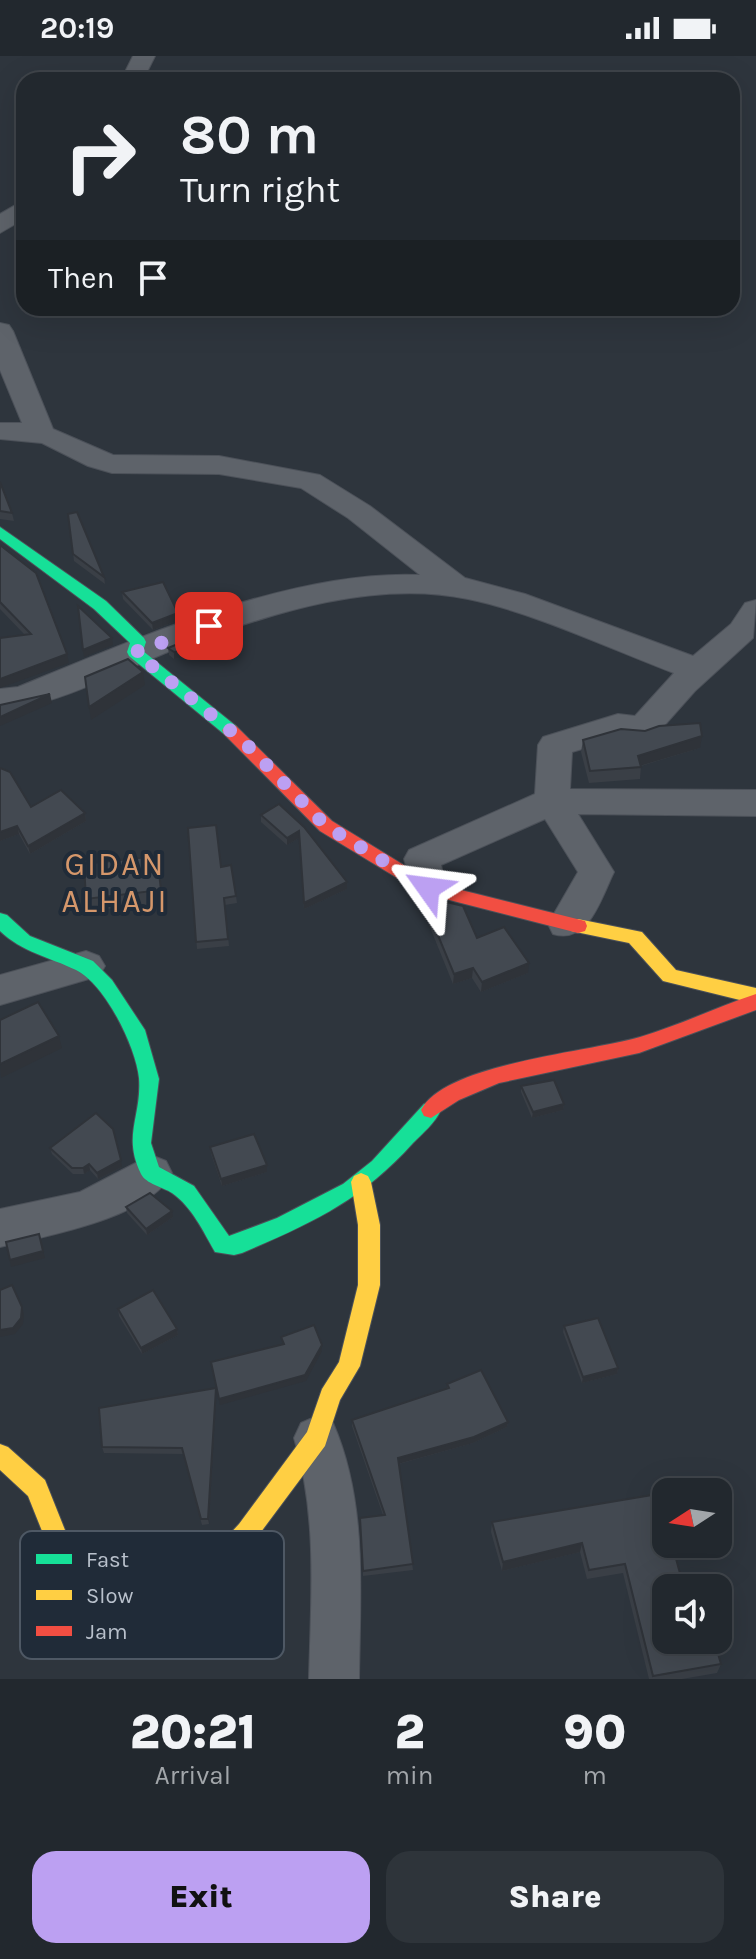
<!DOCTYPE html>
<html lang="en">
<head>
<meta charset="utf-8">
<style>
	:root { --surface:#22282e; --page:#2e343a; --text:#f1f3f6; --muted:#a2a6aa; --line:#3f444a; --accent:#bca0f2 }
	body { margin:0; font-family:Karla,sans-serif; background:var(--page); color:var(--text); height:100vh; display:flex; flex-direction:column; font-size:30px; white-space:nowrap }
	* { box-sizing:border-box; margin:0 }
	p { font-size:26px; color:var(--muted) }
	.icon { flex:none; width:44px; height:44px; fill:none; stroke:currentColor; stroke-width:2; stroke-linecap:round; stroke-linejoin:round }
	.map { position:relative; height:1623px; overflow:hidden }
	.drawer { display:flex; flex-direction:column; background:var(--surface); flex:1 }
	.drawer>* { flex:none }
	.banner { position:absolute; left:16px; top:16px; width:724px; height:244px; border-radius:24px; box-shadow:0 8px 32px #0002,0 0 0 2px var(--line); background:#22282e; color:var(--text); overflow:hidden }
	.needle { width:52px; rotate:258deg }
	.buttons { position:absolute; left:652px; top:1422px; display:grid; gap:16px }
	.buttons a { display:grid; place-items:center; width:80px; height:80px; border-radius:16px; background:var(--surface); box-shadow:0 8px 32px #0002,0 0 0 2px var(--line); font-size:40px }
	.pin { position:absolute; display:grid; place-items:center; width:68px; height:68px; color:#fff; margin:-34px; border-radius:16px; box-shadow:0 4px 12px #0006 }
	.me { position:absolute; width:88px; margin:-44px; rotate:301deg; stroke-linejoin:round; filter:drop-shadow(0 0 6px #0008) }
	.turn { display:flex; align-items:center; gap:28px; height:168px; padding:0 32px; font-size:36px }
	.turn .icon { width:104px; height:104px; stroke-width:2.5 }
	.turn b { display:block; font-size:56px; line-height:68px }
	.then { display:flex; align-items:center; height:76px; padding:0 32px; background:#0003; gap:16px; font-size:30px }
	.eta { display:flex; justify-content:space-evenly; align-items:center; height:136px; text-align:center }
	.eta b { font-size:48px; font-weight:800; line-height:56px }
	.action { display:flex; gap:16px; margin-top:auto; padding:16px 32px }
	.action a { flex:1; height:92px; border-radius:24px; background:var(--accent); color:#111; font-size:32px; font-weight:800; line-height:92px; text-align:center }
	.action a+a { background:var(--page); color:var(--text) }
	.status { display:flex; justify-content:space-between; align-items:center; height:56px; padding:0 40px; background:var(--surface); direction:ltr }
	.status svg { height:22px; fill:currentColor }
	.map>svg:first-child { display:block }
</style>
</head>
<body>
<div class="status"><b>20:19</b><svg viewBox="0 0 49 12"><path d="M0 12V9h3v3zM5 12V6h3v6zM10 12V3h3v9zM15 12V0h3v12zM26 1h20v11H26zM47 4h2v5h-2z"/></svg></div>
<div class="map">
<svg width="756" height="1623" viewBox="0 0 756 1623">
	<rect width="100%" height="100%" fill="#2e353d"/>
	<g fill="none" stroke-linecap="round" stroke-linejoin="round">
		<defs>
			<g id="street">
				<path d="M133,0H155L143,24H121Z"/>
				<path d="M24,144V163L0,177V158Z"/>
				<path d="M0,267L9,269L13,275L53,373L113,399L219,400L320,419L370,450L465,522L525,538L693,600L731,568L745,547L756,544L753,582L695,635L655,680L643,684L619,682L572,696L570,733L756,734V760L578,758L614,816C601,842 589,889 553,878L548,868L578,816L545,763L441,809L446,832L441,842L428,846L415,842L404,803L409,794L535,738L538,689L543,681L618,658L635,660L674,617C611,593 532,556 468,543C375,524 275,556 188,588C131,609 59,650 0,655V633L18,631C135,583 293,513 420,519L348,462L301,432L219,418L112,417L88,410L42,387L0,383V367H22L0,314Z"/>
				<path d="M86,895L99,900L105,910L99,920L0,949V919Z"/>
				<path d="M151,1099L166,1105L172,1117C150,1162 46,1180 0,1191V1153L80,1136Z"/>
				<path d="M317,1360L333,1367C368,1447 360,1537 359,1623H309C311,1542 318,1460 294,1382L301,1367Z"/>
			</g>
			<g id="fast">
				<path d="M0,471L106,545L144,582L146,586L143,595L236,670L238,674L236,678H224L129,600L127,596L130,587L94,553L0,483Z"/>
				<path d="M0,857L7,859L30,880L93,905L112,924L145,974L159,1023L151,1087L159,1111L194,1130L229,1180L277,1162L343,1128L372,1105L424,1048L431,1046L438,1048L441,1054C435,1067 423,1077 413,1087C361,1145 312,1167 242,1197L234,1199L215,1196C203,1175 192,1151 172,1137C163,1131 146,1128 141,1118C122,1079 142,1060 139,1022C136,991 105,928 76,914C49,901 22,896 0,875Z"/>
			</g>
			<g id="slow">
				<path d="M578,863L642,876L676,914L756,932V948L663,925L629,887L571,875L569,870L571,865Z"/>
				<path d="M361,1117L368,1120L371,1126L380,1169V1229L360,1310L340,1344L325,1390L255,1484L218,1528L162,1558L113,1566L104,1563L52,1500L28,1440L0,1414V1388L8,1391L45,1424L69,1484L118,1541L159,1534L200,1510L239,1468L307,1376L322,1333L339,1306L358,1229V1169L351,1126L354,1120Z"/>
			</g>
			<g id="jam">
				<path d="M230,668L236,670L332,765L433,827L585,865L587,870L585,875L578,877L422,837L320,775L224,678L222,674Z"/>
				<path d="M756,938V954L639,997L499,1027L459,1044L431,1062L424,1060L421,1054C445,1007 591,996 640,981C680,969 717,951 756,938Z"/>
			</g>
		</defs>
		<use href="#street" stroke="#4c5159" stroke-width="2"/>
		<use href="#fast" stroke="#4c5159" stroke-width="2"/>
		<use href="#slow" stroke="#4c5159" stroke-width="2"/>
		<use href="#jam" stroke="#4c5159" stroke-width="2"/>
		<use href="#street" fill="#5e636a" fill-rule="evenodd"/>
		<use href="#fast" fill="#16e098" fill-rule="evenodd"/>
		<use href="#slow" fill="#ffcf43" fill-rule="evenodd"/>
		<use href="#jam" fill="#f24e42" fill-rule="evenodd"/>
	</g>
	<g fill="#3a3f46">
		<path d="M0,426L12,457L14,465L0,463Z"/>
		<path d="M68,458L104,521L105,528L74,505Z"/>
		<path d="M0,489L69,607L25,579L0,553Z"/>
		<path d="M122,536L179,564L153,574L123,543Z"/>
		<path d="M168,592L195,593V600L174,603L169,599Z"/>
		<path d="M583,684L700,692L641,710L640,723L589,727L581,696Z"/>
		<path d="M279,748L347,833L304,853L299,782L287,789L261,766V759Z"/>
		<path d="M31,751L85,757L86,765L30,798L19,778L0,785Z"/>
		<path d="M188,772L221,811L236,840L237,847L225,849L229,890L197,893Z"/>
		<path d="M157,800L162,847L88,855L86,843Z"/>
		<path d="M425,848L477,882L528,917L481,936L472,922L453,928L425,859Z"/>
		<path d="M521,1030L564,1048L563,1054L532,1062L521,1036Z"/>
		<path d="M210,1091L267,1109V1116L222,1130L211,1098Z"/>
		<path d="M50,1092L122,1111L98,1123L90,1114L84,1118H73L52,1098Z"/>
		<path d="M126,1151L173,1161L147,1179L127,1157Z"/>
		<path d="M118,1253L177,1273L178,1279L142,1298L119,1260Z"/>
		<path d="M564,1270L618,1312L617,1318L582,1327L563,1276Z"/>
		<path d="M447,1328L508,1366L507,1371L473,1387L399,1408L413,1514L363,1520L360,1462L383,1459L352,1370V1364L447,1333Z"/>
		<path d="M216,1332V1338L209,1468L202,1469L183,1398L104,1397L102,1391Z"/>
		<path d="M658,1438L666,1532L721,1608L717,1617L682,1623H649L623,1517L587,1523L580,1496L502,1515L491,1476L492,1466Z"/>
	</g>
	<g fill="#2f3339">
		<path d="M178,557L179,564L153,574L152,567Z"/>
		<path d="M112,582L113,589L84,601L83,594Z"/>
		<path d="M195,593V600L174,603V596Z"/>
		<path d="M67,598L69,607L0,632V623Z"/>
		<path d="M143,616L145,629L91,664L89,651Z"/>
		<path d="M50,638L52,647L0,670V661Z"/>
		<path d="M702,680L700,692L636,711L638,700Z"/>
		<path d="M85,757L86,765L30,798L28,790Z"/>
		<path d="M17,770L19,778L0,785V776Z"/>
		<path d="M299,775V782L287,789V782Z"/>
		<path d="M347,826V833L304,853V847Z"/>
		<path d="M529,907L528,917L481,936L482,926Z"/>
		<path d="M473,912L472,922L453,928L454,918Z"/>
		<path d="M59,980L62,992L1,1022L0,1008Z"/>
		<path d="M564,1048L563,1054L532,1062L533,1056Z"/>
		<path d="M121,1104L122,1111L98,1123L97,1117Z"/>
		<path d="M89,1108L90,1114L84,1118L83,1112Z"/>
		<path d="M267,1109V1116L222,1130L221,1123Z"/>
		<path d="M172,1155L173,1161L147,1179L146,1173Z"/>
		<path d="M39,1178L45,1202L11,1211L10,1204Z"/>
		<path d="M22,1251L24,1258L23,1268L15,1278L0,1281V1274Z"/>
		<path d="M177,1273L178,1279L142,1298L141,1292Z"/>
		<path d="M322,1289V1295L306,1325L220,1349L219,1343Z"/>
		<path d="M618,1312L617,1318L582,1327L583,1321Z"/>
		<path d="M216,1332V1338L209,1468L208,1463Z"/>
		<path d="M508,1366L507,1371L473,1387L398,1408V1402Z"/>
		<path d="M582,1487L580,1496L502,1515L503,1506Z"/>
	</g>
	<g fill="#434951" stroke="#2f3339" stroke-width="2">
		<path d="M0,426L12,457L0,455Z"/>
		<path d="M77,456L104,521L73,498L68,458Z"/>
		<path d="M0,489L36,517L67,598L0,623V582L31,578L0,546Z"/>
		<path d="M163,526L178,557L152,567L122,536Z"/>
		<path d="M78,550L112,582L83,594Z"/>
		<path d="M190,583L195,593L174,596L168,592Z"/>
		<path d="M128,603L143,616L89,651L85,621Z"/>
		<path d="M50,638L0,661V649Z"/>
		<path d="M700,667L702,680L638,700L641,711L590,715L583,684L621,673L645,675L659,670Z"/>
		<path d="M0,712L10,716L31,751L61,734L85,757L28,790L17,770L0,776Z"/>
		<path d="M279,748L304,771L347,826L304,847L299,775L287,782L261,759Z"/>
		<path d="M216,769L221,811L231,809L236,840L224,842L228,883L196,886L188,772Z"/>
		<path d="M157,800L161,834L86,843L84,808Z"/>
		<path d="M442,845L463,850L477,882L504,871L529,907L482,926L473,912L454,918L425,848Z"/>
		<path d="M38,946L59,980L0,1008V964Z"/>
		<path d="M554,1024L564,1048L533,1056L521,1030Z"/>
		<path d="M96,1057L113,1073L121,1104L97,1117L89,1108L83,1112H72L50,1092Z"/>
		<path d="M254,1078L267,1109L221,1123L210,1091Z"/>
		<path d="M150,1137L172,1155L146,1173L126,1151Z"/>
		<path d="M39,1178L43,1195L10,1204L6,1186Z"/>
		<path d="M12,1229L22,1251L21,1262L13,1272L0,1274V1234Z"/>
		<path d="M153,1234L177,1273L141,1292L118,1253Z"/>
		<path d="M598,1262L618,1312L583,1321L564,1270Z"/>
		<path d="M314,1269L322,1289L305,1319L219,1343L211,1306L284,1288L281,1281Z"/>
		<path d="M481,1314L508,1366L474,1381L398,1402L413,1508L363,1515L360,1462L385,1459L352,1364L449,1332L447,1328Z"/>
		<path d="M216,1332L208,1463H201L182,1392L102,1391L99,1352Z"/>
		<path d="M658,1438L666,1467V1488H672L684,1532H666V1584H714L721,1608L653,1620L625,1508L589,1514L582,1487L503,1506L492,1466Z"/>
	</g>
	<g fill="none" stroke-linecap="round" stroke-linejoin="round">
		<path stroke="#bca0f2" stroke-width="14" stroke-dasharray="0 25.2" d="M209,570L135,596L243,685L326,770L428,832"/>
	</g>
	<g text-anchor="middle" stroke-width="8" stroke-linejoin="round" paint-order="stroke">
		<g font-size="32" letter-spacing="2" fill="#d5976b" stroke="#202b38">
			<text x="115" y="819">GIDAN<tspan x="115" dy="37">ALHAJI</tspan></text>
		</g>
	</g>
	<rect x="20" y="1475" width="264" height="128" rx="12" fill="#202b38" stroke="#4e5864" stroke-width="2"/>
	<rect x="36" y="1498" width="36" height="10" fill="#16e098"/>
	<rect x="36" y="1534" width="36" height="10" fill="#ffcf43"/>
	<rect x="36" y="1570" width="36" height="10" fill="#f24e42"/>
	<g font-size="22" fill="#b9c1cc">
		<text x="86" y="1511">Fast</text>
		<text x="86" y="1547">Slow</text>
		<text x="86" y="1583">Jam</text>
	</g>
</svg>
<div class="buttons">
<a><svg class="needle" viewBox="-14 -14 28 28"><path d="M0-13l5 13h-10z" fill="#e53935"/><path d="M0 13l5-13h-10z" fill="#a2a6aa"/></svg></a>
<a><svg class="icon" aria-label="sound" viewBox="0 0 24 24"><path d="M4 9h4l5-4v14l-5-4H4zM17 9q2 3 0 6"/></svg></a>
</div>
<div class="pin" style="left:209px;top:570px;background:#d93025"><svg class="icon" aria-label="arrive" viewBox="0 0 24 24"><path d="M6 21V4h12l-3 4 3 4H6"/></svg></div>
<svg class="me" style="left:428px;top:832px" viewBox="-20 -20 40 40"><path d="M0-17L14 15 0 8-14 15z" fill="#bca0f2" stroke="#fff" stroke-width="4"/></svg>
<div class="banner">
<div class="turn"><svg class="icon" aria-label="right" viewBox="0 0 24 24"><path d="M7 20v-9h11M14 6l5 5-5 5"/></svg><div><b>80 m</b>Turn right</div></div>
<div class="then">Then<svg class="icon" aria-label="arrive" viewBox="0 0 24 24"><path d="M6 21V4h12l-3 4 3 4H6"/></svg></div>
</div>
</div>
<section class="drawer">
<div class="eta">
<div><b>20:21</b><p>Arrival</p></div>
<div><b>2</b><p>min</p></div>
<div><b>90</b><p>m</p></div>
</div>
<div class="action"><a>Exit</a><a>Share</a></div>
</section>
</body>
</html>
